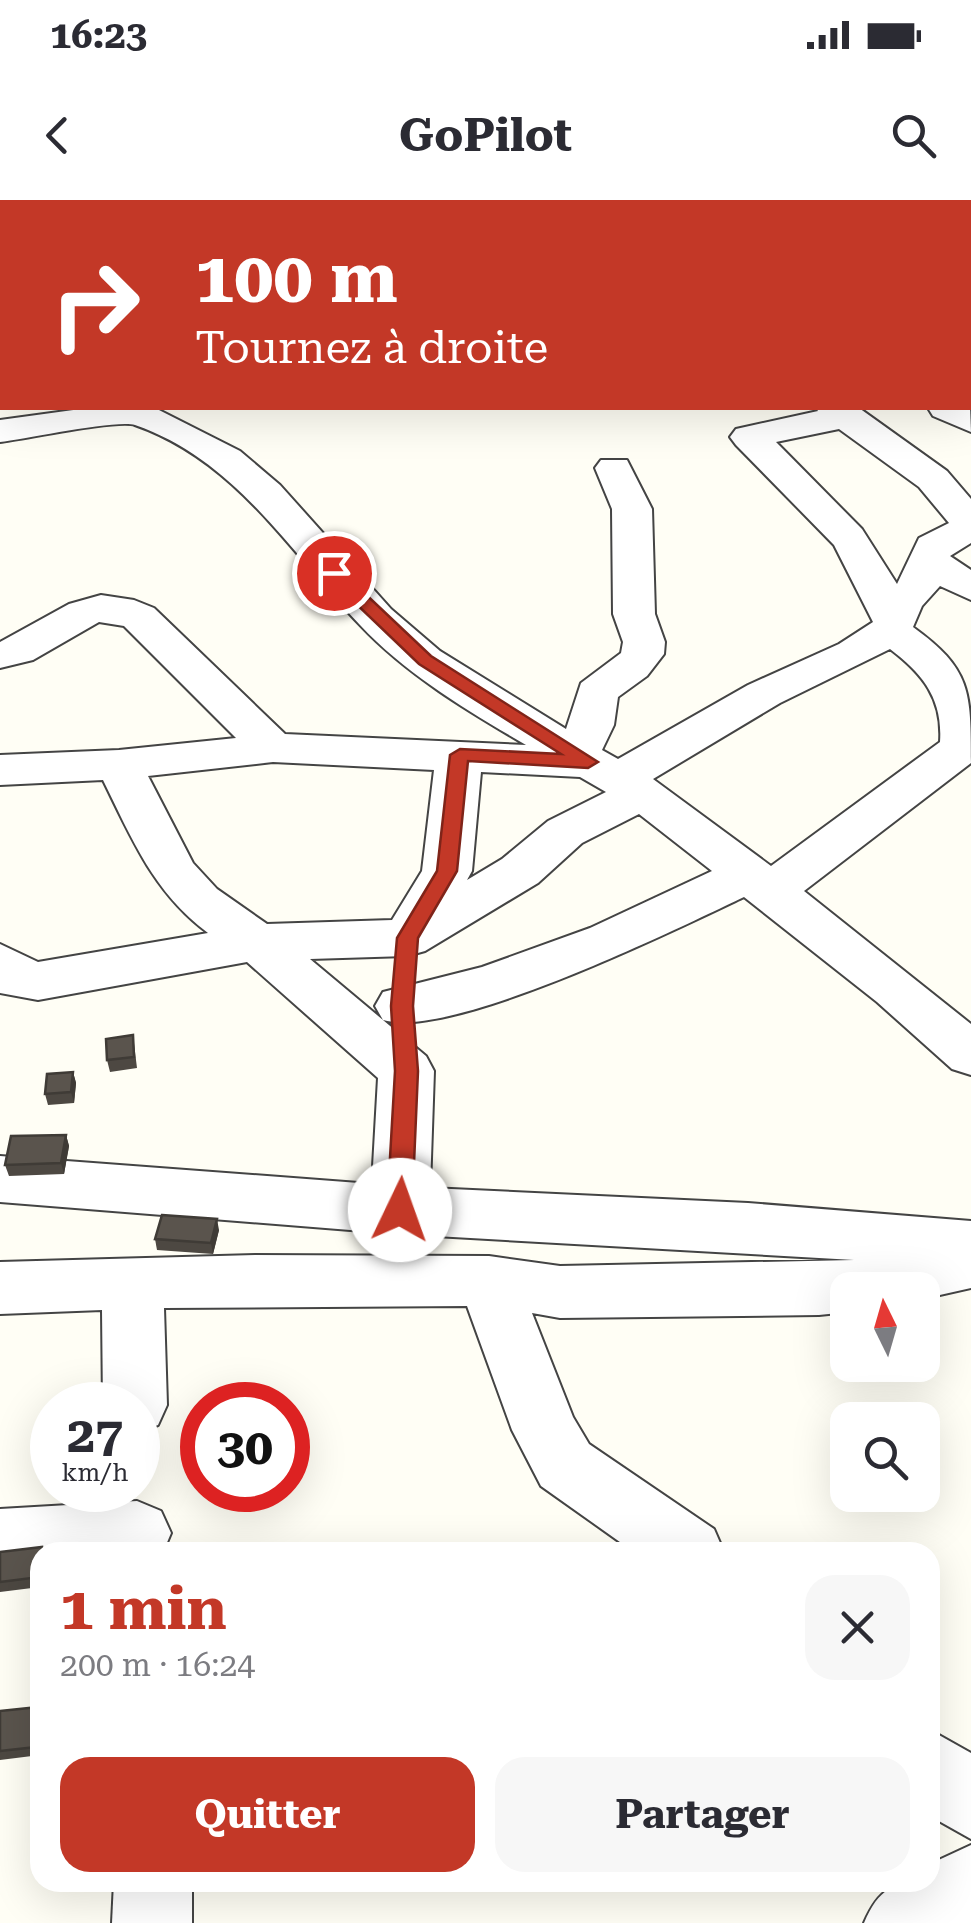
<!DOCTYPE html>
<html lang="fr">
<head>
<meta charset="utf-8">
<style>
	:root { --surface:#fff; --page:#f7f7f7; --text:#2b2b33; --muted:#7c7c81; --accent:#c33827 }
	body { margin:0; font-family:"Roboto Serif",serif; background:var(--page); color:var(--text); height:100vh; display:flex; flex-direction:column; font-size:38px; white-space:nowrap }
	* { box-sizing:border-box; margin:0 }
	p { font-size:32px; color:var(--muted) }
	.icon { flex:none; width:55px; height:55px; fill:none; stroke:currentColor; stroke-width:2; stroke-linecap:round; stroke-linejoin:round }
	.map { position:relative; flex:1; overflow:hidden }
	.panel { position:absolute; left:30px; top:1342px; width:910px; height:350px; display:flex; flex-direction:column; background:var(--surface); border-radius:30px; box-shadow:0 10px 40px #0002 }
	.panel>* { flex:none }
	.guide { position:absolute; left:0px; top:0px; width:972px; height:210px; box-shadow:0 10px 40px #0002; background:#c33827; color:#fff; overflow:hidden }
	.needle { width:65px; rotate:355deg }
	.fabs { position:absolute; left:830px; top:1072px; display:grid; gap:20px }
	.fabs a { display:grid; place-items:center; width:110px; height:110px; border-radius:20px; background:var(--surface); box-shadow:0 10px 40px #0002; font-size:50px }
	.speed { position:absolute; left:30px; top:1182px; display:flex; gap:20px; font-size:50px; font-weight:700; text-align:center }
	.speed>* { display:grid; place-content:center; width:130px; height:130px; border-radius:50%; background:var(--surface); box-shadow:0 10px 40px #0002; line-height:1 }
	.speed small { font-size:25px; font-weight:400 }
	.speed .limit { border:15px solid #d22; background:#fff; color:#111 }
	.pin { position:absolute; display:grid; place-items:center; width:85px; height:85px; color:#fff; margin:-42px; border:5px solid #fff; border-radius:50%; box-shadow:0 2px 10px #0007 }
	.me { position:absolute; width:110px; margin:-55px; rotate:3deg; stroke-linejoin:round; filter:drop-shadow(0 0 8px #0008) }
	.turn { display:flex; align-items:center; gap:35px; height:210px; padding:0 30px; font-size:45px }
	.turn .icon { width:130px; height:130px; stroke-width:2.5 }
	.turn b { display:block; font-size:70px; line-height:85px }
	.round { display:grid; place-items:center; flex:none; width:105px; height:105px; border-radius:30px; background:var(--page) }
	.headline { display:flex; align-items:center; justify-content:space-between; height:170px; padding:0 30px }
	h1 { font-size:60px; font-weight:700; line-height:75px; color:var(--accent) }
	.action { display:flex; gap:20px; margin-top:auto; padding:20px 30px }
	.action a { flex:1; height:115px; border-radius:30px; background:var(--accent); color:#fff; font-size:40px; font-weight:700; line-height:115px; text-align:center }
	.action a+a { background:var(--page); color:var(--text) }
	.status { display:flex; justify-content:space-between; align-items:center; height:70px; padding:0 50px; background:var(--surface); direction:ltr }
	.status svg { height:28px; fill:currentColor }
	header { display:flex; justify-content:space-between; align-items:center; height:130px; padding:0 30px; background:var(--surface); font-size:45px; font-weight:700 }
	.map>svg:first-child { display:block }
</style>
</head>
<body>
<div class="status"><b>16:23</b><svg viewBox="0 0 49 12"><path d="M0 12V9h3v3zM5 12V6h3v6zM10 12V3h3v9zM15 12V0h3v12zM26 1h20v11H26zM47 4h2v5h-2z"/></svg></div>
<header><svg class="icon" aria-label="back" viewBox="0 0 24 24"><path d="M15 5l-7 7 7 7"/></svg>GoPilot<svg class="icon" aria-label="search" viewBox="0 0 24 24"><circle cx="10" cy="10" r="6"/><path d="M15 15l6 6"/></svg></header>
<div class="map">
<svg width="971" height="1723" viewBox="0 0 971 1723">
	<rect width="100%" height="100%" fill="#fffef5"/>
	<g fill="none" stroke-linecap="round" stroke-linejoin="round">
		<defs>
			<g id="minor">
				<path d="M348,0H379L380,2H350Z"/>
				<path d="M465,0H497L498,2H467Z"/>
				<rect x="970" y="45" width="1" height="20"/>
				<rect x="970" y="99" width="1" height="20"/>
				<path d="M0,159L2,160V182L0,181Z"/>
				<path d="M970,206L971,232L933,216L928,208Z"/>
				<path d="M88,208H155L240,251L280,285L391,409L440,451L566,529L581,483L621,453L623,442L613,414L612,309L595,268L601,260H627L652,309L655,414L665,442L664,454L647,476L618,497L614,525L602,550L618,559L748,485L839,444L873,422L834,345L736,245L730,237L736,229L818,211L816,208H859L947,271L971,299V343L950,356L971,370V400L940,386L922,406L913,427C971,469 971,491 971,563L804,691L971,824V875L952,869L877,802L744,697C675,730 450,840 383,820L375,806L383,792L482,767L590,728L712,671L639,614L582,643L538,683L425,751L407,756L310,759L426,856L434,871L430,988L748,1003L971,1021V1088L922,1099V1090H848V1112L819,1115L560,1118L532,1113L573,1217L589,1244L714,1329L724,1352H634L541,1286L512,1230L467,1106L164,1108L167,1205L158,1225L138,1232V1205H103L102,1110L0,1114V1062L255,1055L489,1056L560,1066L854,1060L400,1034L0,1002V956L372,984L378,878L247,762L38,800L0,793V744L38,762L208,733C154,693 132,639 103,580L0,585V555L119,550L236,538L124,426L99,422L33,460L0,468V442L69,404L101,395L134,400L154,408L285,534L526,545C468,511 407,475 360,425C290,352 236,260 135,225C118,219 25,239 0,242V220ZM839,229L919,287L949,323L919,338L897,384L862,329L776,242ZM890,449C923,474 943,499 940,542L771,666L653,579L780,503ZM273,562L434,570L422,671L392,720L267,724L217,689L193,663L148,576ZM481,572L580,577L606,592L548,621L502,659L467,680L472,671Z"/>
				<path d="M137,1301L161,1311L171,1333L163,1352H40V1371L0,1373V1309Z"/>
				<path d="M930,1530L971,1553V1639L930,1616Z"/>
				<path d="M971,1645V1723H864C879,1688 893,1682 930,1682V1664Z"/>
				<path d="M114,1682H192V1723H112Z"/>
			</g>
		</defs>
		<use href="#minor" stroke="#444" stroke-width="4"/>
		<use href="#minor" fill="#fff" fill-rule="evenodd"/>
	</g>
	<g fill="#4d4842">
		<path d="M133,835L137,868L110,872L107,860Z"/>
		<path d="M73,872L76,883L74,903L48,905L45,894Z"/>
		<path d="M66,935L69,946L64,974L9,976L5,965Z"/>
		<path d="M219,1030L213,1054L157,1050L155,1039Z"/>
		<path d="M0,1352H40V1387L0,1392Z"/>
		<path d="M39,1507L40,1555L0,1560V1511Z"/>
	</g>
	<g fill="#3f3b36">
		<path d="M73,872L76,883L74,903L71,892Z"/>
		<path d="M66,935L69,946L64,974L61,963Z"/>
		<path d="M217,1019L219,1030L213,1054L211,1043Z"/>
		<path d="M39,1507L40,1509V1555L36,1547Z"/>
	</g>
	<g fill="#5a544d" stroke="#3f3b36" stroke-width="2.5">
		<path d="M133,835L134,857L107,860L106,839Z"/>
		<path d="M73,872L71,892L45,894L47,874Z"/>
		<path d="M66,935L61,963L5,965L11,936Z"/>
		<path d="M162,1015L217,1019L211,1043L155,1039Z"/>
		<path d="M42,1347V1352H40V1377L0,1382V1352Z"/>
		<path d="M39,1507L36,1547L0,1551V1511Z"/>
	</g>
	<path fill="#c33827" stroke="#7f2419" stroke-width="2.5" d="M328,369H339L431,456L598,562L588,568L468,561L457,671L418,738L413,806L418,871L412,1010L400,1020L387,1010L395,871L391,806L397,738L437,671L450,555L460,549L561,554L419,464L328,377Z"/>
</svg>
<div class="fabs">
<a><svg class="needle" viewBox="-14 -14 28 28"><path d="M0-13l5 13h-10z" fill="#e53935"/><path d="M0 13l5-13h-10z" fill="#7c7c81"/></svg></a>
<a><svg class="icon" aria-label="search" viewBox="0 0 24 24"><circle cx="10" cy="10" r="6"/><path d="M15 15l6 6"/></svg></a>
</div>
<div class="speed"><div>27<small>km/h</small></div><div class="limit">30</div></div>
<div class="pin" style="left:334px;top:373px;background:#d93025"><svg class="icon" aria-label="arrive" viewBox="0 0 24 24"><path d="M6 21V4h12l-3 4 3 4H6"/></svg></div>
<svg class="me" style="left:400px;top:1010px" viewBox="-20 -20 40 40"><circle r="19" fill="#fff"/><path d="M0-13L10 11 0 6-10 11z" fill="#c33827"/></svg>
<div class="guide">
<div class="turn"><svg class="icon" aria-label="right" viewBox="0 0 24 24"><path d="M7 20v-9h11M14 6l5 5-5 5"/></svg><div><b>100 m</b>Tournez à droite</div></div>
</div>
<section class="panel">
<div class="headline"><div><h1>1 min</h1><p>200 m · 16:24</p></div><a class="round"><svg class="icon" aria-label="close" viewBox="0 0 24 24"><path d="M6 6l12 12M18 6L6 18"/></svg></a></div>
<div class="action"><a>Quitter</a><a>Partager</a></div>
</section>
</div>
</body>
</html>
